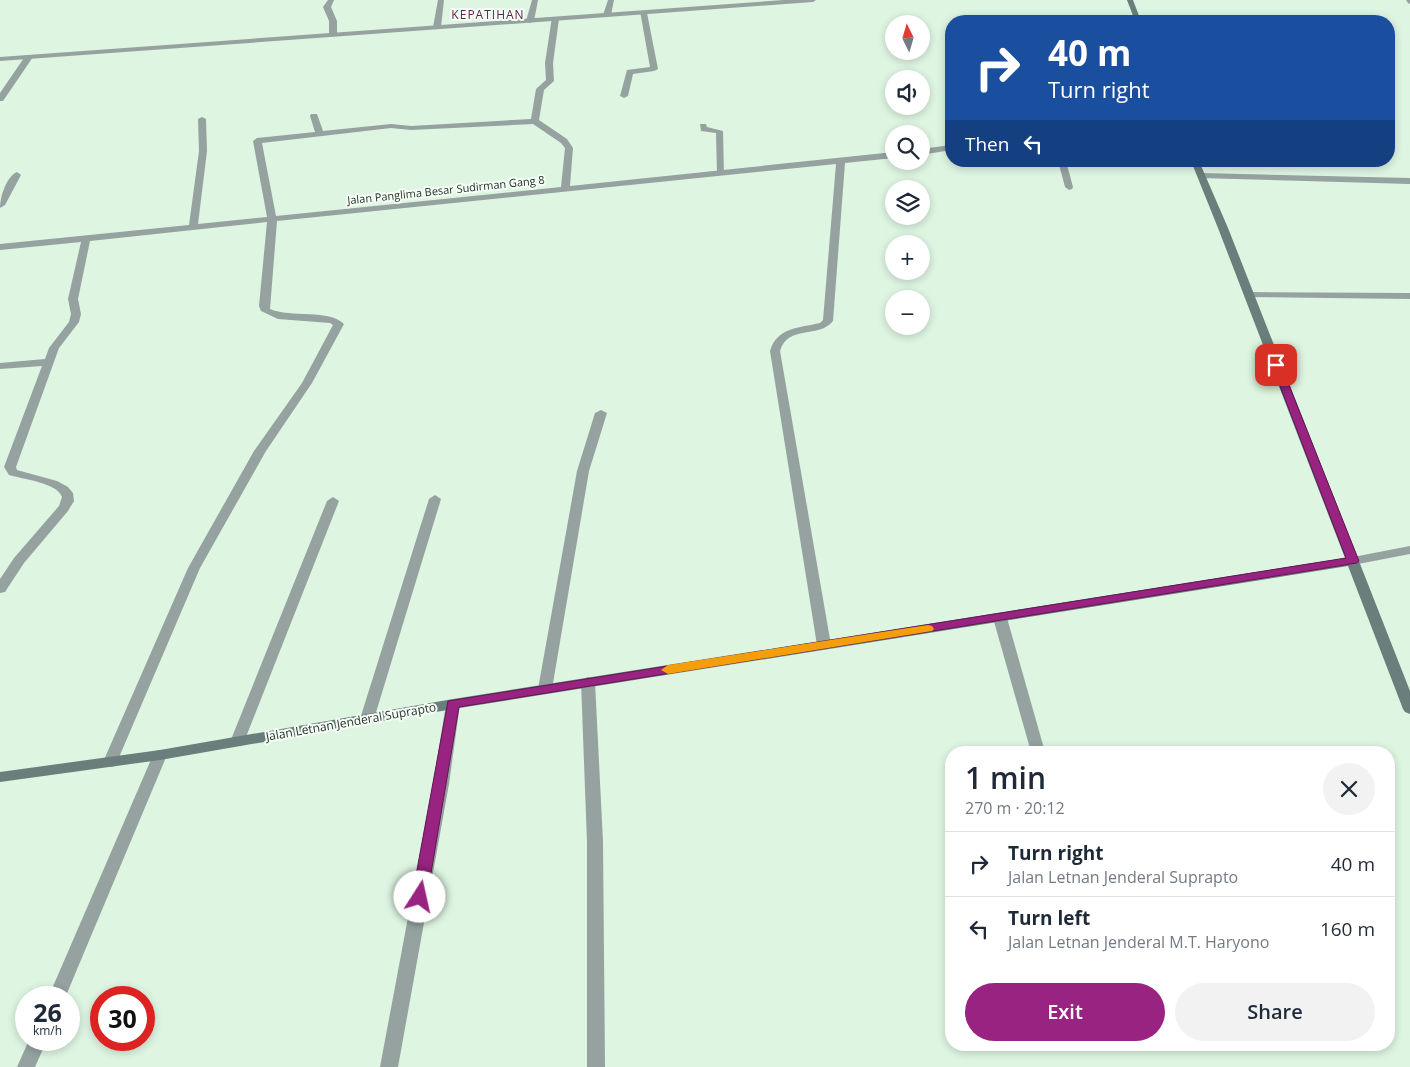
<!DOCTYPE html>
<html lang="en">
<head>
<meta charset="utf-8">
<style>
	:root { --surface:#fff; --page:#f2f2f3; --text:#1f2937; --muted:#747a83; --line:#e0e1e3; --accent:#982380 }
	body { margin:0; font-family:"Open Sans",sans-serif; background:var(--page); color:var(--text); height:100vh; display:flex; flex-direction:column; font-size:19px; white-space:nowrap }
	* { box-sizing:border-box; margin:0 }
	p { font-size:16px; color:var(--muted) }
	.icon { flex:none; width:28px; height:28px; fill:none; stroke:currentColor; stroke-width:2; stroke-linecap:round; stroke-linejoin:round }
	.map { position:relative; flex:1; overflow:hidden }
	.panel { position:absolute; left:945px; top:746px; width:450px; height:305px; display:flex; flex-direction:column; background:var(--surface); border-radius:20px; box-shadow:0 2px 8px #0003 }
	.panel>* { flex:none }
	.banner { position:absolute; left:945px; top:15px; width:450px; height:152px; border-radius:20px; box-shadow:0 2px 8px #0003; background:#1a4fa0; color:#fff; overflow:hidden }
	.needle { width:32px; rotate:355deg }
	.buttons { position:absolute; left:885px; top:15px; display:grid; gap:10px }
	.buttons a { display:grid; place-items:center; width:45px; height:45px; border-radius:50%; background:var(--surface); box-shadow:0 2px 8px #0003; font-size:25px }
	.speed { position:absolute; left:15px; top:986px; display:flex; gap:10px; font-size:25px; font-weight:700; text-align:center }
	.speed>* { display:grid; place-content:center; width:65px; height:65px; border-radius:50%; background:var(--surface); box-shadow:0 2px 8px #0003; line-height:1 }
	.speed small { font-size:12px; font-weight:400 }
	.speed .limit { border:8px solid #d22; background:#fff; color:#111 }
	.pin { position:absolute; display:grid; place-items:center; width:42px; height:42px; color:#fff; margin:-21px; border-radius:10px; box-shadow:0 2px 8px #0006 }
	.me { position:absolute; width:55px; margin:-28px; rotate:10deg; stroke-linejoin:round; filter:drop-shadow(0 0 4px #0008) }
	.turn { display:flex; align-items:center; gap:18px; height:105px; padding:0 20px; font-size:22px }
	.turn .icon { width:65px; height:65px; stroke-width:2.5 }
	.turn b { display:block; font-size:35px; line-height:42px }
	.then { display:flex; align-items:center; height:48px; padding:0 20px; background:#0003; gap:10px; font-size:19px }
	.round { display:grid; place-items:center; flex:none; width:52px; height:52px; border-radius:26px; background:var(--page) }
	.head { display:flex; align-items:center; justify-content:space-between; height:85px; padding:0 20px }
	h1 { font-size:30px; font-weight:600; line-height:38px }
	.button { display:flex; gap:10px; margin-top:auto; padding:10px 20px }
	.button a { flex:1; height:58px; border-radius:30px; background:var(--accent); color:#fff; font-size:20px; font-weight:600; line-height:58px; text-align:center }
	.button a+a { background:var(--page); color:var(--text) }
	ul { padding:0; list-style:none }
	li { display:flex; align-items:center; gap:15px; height:65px; padding:0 20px; border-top:1px solid var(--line) }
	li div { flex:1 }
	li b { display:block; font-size:19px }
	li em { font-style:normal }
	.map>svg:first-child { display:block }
</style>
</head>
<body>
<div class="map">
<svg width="1410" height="1067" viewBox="0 0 1410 1067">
	<rect width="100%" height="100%" fill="#def5e2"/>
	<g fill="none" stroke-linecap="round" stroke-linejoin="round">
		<g fill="#95a2a0" fill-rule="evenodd">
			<path d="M438,0H444L441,27L437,29L433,27Z"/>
			<path d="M640,11L647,13L658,69L654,71L633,74L628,96L624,98L620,96L627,70L650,67Z"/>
			<path d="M26,55L33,57L3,101H0V93Z"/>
			<path d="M700,124H706L707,127L723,131L724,175L717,173L716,133L701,131Z"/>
			<path d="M17,172L21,175L5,205L0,208C0,197 6,177 17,172Z"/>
			<path d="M1000,614L1007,618L1045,752H1031L993,618Z"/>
		</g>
		<g fill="#95a2a0" fill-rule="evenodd">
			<path d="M328,0H334L331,7L337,21V34L333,36L329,34V21L323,7Z"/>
			<path d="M532,0H538L534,21L530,23L526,21Z"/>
			<path d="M608,0H614L611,15L607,17L603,15Z"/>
			<path d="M1406,0H1410V4L1408,3Z"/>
			<path d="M552,17L559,19L553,63L554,81L544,90L539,120L567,139L573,148L570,186L894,152V158L845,163L833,321C819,339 788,324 780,351L831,645L829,648H819L817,645L770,351C777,327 799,328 820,323L823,320L836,164L277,221L270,309C290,318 330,309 344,324L312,383L266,451L200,568L117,762L115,766L110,767L105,766L103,762L188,568L254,451L302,383L333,325L330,323L278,319L261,311L259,306L267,222L90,241L78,299L81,314L79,322L59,348L16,467L17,470L57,481L68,487L73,493L74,501L68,511L24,563L5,592L0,593V579L14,558L59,506L62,497C58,483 22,479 9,475L4,467L42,366L0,369V363L45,359L49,348L69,322L71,314L68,299L81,242L0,250V244L189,225L199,151L198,119L202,117L206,119L207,151L198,224L267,217L253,141L257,138L315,132L310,116L311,114H317L323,131L391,124L411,126L531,119L536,89L546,80L545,63ZM533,124L561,143L565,148L561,187L276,216L262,143L391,128L411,130Z"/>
			<path d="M951,145V150L921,155V149Z"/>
			<path d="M1058,161H1066L1073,187L1072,189L1069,190L1065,187Z"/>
			<path d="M1201,173L1410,178V184L1198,178V174Z"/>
			<path d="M1249,292L1410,293V299L1245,297V293Z"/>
			<path d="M601,410L607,413L589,471L552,689L550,692H540L538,689L577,471L595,413Z"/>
			<path d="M435,495L441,499L374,719L372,722H362L360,719L429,499Z"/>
			<path d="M333,497L339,501L244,742L242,746H232L230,742L327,501Z"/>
			<path d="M588,677L593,679L595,682L603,842L605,1067H587V842L581,682L583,679Z"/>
			<path d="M453,699L458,701L460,704L449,784L398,1067H380L433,784L446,704L448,701Z"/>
			<path d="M160,750L165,751L167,755L65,998H48L153,755L155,751Z"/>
			<path d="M29,1040H47L35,1067H17Z"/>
		</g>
		<g fill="#95a2a0" fill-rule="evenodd">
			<path d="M784,0H816L813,2L0,61V57Z"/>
			<path d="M1410,546V554L1353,565L1347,561L1353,557Z"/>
		</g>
		<g fill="#6a7e7b" fill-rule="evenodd">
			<path d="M1127,0H1133L1141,21H1135Z"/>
			<path d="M1191,161H1199L1228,228L1410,691V714L1405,712L1403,709L1348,566L453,709L160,760L0,782V772L160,750L453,699L1345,558L1218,228Z"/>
		</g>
	</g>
	<path fill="#982380" stroke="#631753" d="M1276,362L1281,365L1359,561L1357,563L459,707L427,897L425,901L420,903L415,901L412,897L448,701L1346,558L1272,365Z"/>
	<path fill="#f59e0b" d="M928,625L932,626L934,629L932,631L668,674L661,670L668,665Z"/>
	<g text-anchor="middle" stroke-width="4" stroke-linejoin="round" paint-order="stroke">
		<g font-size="11" fill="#28312a" stroke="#f5fef6">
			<text transform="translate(446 190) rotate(-6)" y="4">Jalan Panglima Besar Sudirman Gang 8</text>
		</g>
		<g font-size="12" letter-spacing="1" fill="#5c244e" stroke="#f5fef6">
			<text x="488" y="19">KEPATIHAN</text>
		</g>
		<g font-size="12" fill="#28312a" stroke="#f5fef6">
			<text transform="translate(351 722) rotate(-10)" y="4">Jalan Letnan Jenderal Suprapto</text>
		</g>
	</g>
</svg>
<div class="buttons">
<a><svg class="needle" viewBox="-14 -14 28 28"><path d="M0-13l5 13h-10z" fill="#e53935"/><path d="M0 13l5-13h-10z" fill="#747a83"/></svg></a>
<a><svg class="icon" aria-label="sound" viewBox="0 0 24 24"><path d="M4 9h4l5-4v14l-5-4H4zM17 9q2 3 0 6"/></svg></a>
<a><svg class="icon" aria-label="search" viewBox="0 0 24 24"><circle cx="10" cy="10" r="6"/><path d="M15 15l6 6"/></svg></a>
<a><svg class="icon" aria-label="layers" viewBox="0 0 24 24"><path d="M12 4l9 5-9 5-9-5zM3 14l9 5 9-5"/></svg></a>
<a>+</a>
<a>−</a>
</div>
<div class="speed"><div>26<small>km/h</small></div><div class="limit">30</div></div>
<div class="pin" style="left:1276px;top:365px;background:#d93025"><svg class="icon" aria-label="arrive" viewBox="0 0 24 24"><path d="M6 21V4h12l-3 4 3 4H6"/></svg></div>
<svg class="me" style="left:420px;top:897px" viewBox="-20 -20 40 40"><circle r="19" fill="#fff"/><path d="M0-13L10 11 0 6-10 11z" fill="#982380"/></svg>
<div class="banner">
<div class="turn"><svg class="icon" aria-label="right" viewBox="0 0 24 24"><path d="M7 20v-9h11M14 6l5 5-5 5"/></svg><div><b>40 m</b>Turn right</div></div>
<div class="then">Then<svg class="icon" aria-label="left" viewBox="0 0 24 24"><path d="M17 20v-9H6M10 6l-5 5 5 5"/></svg></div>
</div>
<section class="panel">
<div class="head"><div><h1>1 min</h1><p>270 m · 20:12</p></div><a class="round"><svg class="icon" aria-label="close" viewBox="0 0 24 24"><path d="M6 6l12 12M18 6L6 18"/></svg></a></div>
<ul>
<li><svg class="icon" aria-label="right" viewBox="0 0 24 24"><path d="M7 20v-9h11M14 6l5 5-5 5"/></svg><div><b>Turn right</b><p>Jalan Letnan Jenderal Suprapto</p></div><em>40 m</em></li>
<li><svg class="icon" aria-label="left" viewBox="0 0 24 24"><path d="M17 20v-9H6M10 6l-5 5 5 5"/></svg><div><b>Turn left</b><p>Jalan Letnan Jenderal M.T. Haryono</p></div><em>160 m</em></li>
</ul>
<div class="button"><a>Exit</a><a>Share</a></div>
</section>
</div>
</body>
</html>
